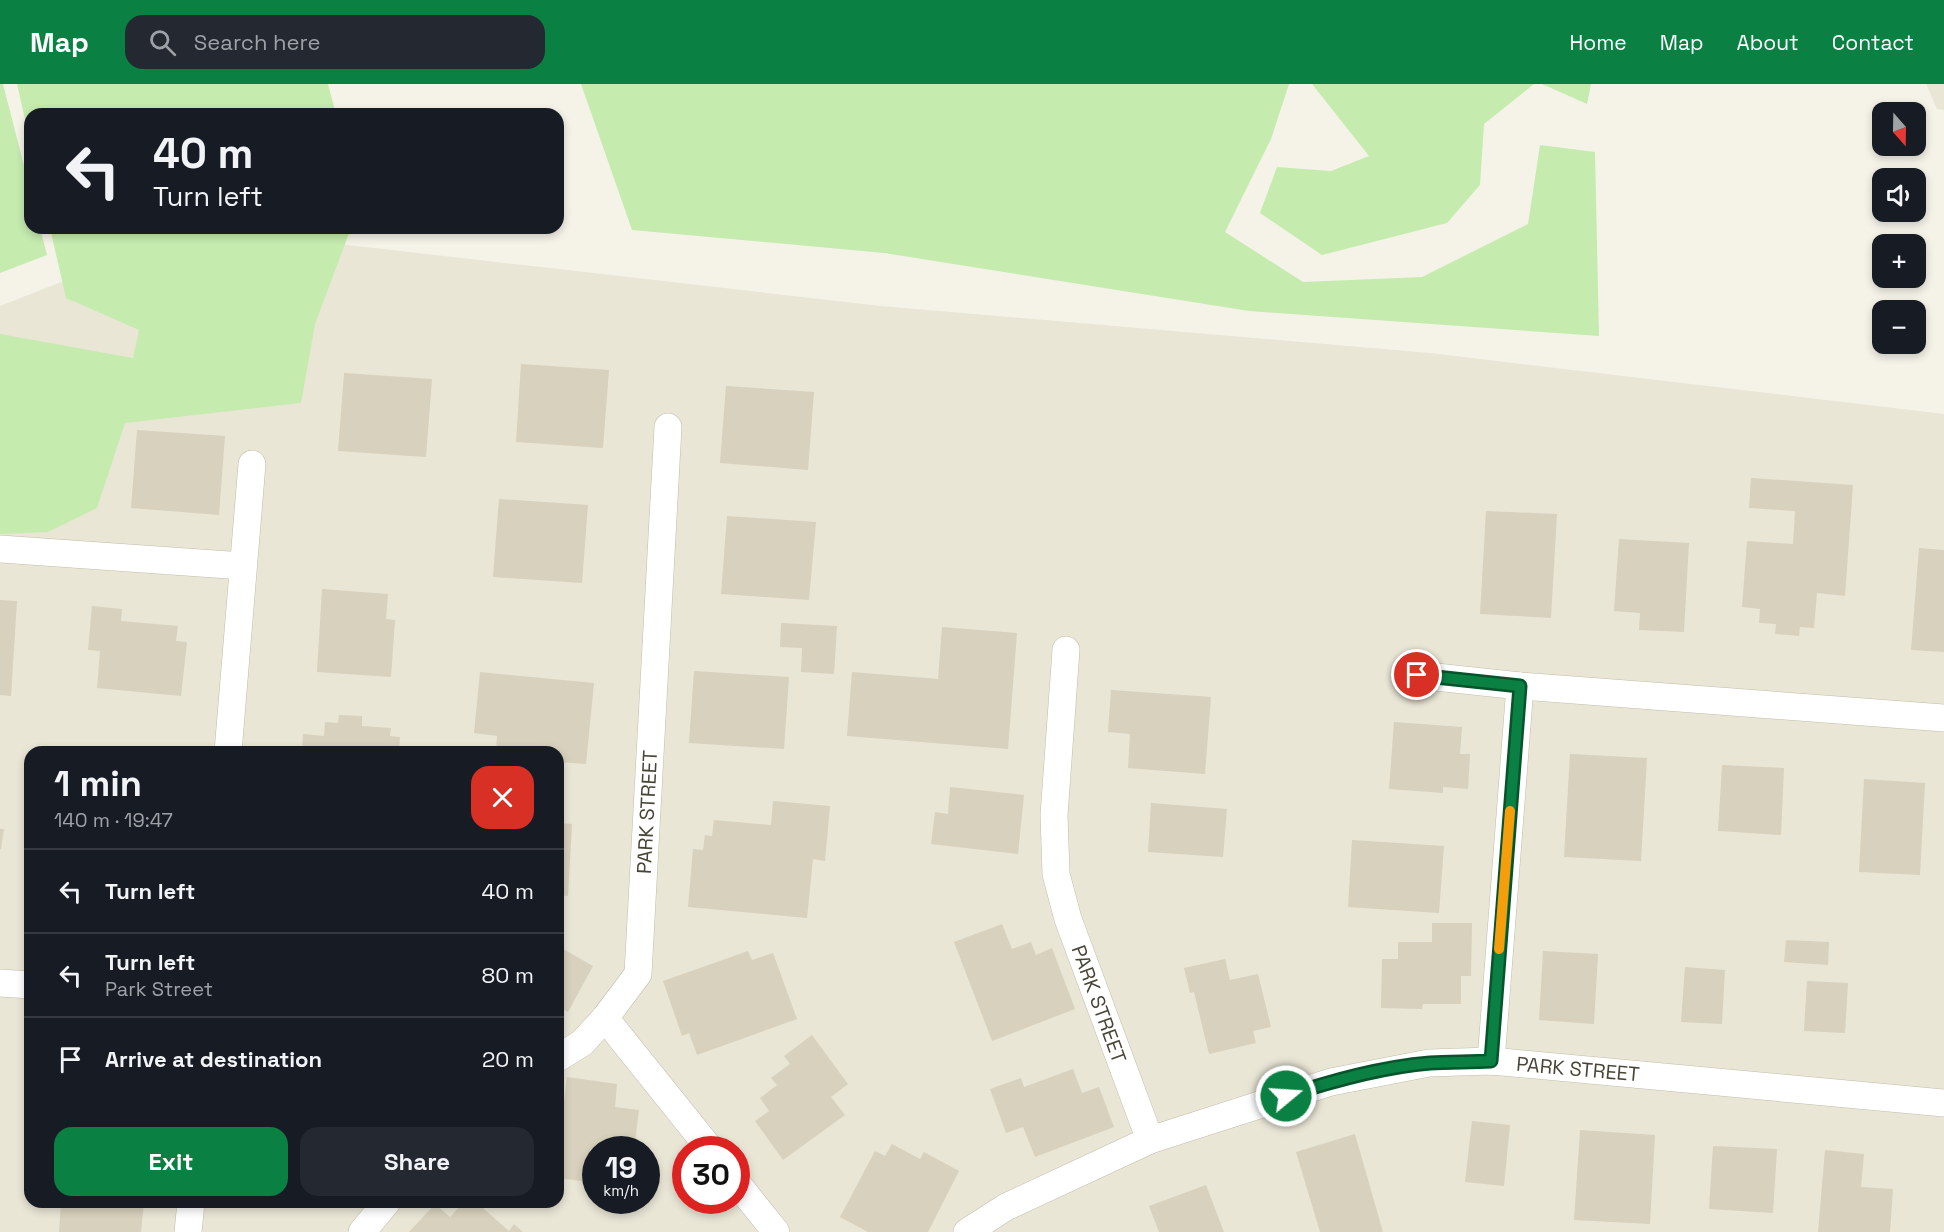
<!DOCTYPE html>
<html lang="en">
<head>
<meta charset="utf-8">
<style>
	:root { --surface:#171b24; --page:#242831; --text:#f1f3f6; --muted:#9ea1a6; --line:#363941; --accent:#0b8043 }
	body { margin:0; font-family:"Space Grotesk",sans-serif; background:var(--page); color:var(--text); height:100vh; display:flex; flex-direction:column; font-size:22px; white-space:nowrap }
	* { box-sizing:border-box; margin:0 }
	p { font-size:20px; color:var(--muted) }
	.icon { flex:none; width:33px; height:33px; fill:none; stroke:currentColor; stroke-width:2; stroke-linecap:round; stroke-linejoin:round }
	.map { position:relative; flex:1; overflow:hidden }
	.sheet { position:absolute; left:24px; top:662px; width:540px; height:462px; display:flex; flex-direction:column; background:var(--surface); border-radius:18px; box-shadow:0 3px 9px #0003 }
	.sheet>* { flex:none }
	.guide { position:absolute; left:24px; top:24px; width:540px; height:126px; border-radius:18px; box-shadow:0 3px 9px #0003; background:#171b24; color:var(--text); overflow:hidden }
	.needle { width:39px; rotate:160deg }
	.tools { position:absolute; left:1872px; top:18px; display:grid; gap:12px }
	.tools a { display:grid; place-items:center; width:54px; height:54px; border-radius:12px; background:var(--surface); box-shadow:0 3px 9px #0003; font-size:30px }
	.speed { position:absolute; left:582px; top:1052px; display:flex; gap:12px; font-size:30px; font-weight:700; text-align:center }
	.speed>* { display:grid; place-content:center; width:78px; height:78px; border-radius:50%; background:var(--surface); box-shadow:0 3px 9px #0003; line-height:1 }
	.speed small { font-size:15px; font-weight:400 }
	.speed .limit { border:9px solid #d22; background:#fff; color:#111 }
	.pin { position:absolute; display:grid; place-items:center; width:51px; height:51px; color:#fff; margin:-26px; border:3px solid #fff; border-radius:50%; box-shadow:0 2px 6px #0007 }
	.me { position:absolute; width:66px; margin:-33px; rotate:72deg; stroke-linejoin:round; filter:drop-shadow(0 0 4px #0008) }
	.turn { display:flex; align-items:center; gap:21px; height:126px; padding:0 30px; font-size:27px }
	.turn .icon { width:78px; height:78px; stroke-width:2.5 }
	.turn b { display:block; font-size:42px; line-height:51px }
	.round { display:grid; place-items:center; flex:none; width:63px; height:63px; border-radius:18px; background:var(--page) }
	.summary { display:flex; align-items:center; justify-content:space-between; height:102px; padding:0 30px }
	h1 { font-size:36px; font-weight:600; line-height:45px }
	.action { display:flex; gap:12px; margin-top:auto; padding:12px 30px }
	.action a { flex:1; height:69px; border-radius:18px; background:var(--accent); color:#fff; font-size:24px; font-weight:600; line-height:69px; text-align:center }
	.action a+a { background:var(--page); color:var(--text) }
	ul { padding:0; list-style:none }
	li { display:flex; align-items:center; gap:18px; height:84px; padding:0 30px; border-top:2px solid var(--line) }
	li div { flex:1 }
	li b { display:block; font-size:22px }
	li em { font-style:normal }
	header { display:flex; align-items:center; gap:36px; box-sizing:border-box; height:84px; padding:0 30px; background:var(--accent); color:#fff }
	header strong { font-size:28px }
	nav { display:flex; gap:33px; margin-inline-start:auto; font-size:21px }
	.search { width:420px; height:54px; background:var(--page); display:flex; align-items:center; gap:15px; box-sizing:border-box; padding:0 21px; border-radius:18px; color:var(--muted); font-size:22px }
	.map>svg:first-child { display:block }
</style>
</head>
<body>
<header>
<strong>Map</strong>
<div class="search"><svg class="icon" aria-label="search" viewBox="0 0 24 24"><circle cx="10" cy="10" r="6"/><path d="M15 15l6 6"/></svg>Search here</div>
<nav><a>Home</a><a>Map</a><a>About</a><a>Contact</a></nav>
</header>
<div class="map">
<svg width="1944" height="1148" viewBox="0 0 1944 1148">
	<rect width="100%" height="100%" fill="#f5f3e8"/>
	<g fill="#e9e6d6" fill-rule="evenodd">
		<path d="M1926,0H1944V26L1937,25Z"/>
		<path d="M199,144L881,222L1430,269L1944,330V1148H0V222ZM30,668H558V1118H30ZM596,1065H646V1116H596ZM686,1065H736V1116H686Z"/>
	</g>
	<g fill="#c5ebaf">
		<path d="M0,0H3L30,105V144H40L47,171L0,189Z"/>
		<path d="M17,0H328L336,30H30V57Z"/>
		<path d="M581,0H1289L1271,55L1225,148L1303,198L1422,193L1528,140L1540,61L1595,68L1599,252L1249,227L884,169L632,146Z"/>
		<path d="M1312,0H1534L1484,40L1480,101L1447,139L1322,171L1260,129L1277,83L1331,87L1369,72Z"/>
		<path d="M1542,0H1591L1587,20Z"/>
		<path d="M50,144H351L315,240L301,319L125,339L97,424L48,448L0,450V250L133,274L139,246L66,214Z"/>
	</g>
	<g fill="#d7d1bd">
		<path d="M521,280L609,286L603,364L516,358Z"/>
		<path d="M344,289L432,295L426,373L338,367Z"/>
		<path d="M726,302L814,308L808,386L720,379Z"/>
		<path d="M137,346L225,352L219,431L131,424Z"/>
		<path d="M1751,394L1853,401L1845,512L1817,509L1814,544L1800,543L1799,552L1775,550L1776,540L1759,539L1760,525L1742,523L1747,457L1793,460L1795,427L1749,424Z"/>
		<path d="M499,415L588,421L582,499L493,493Z"/>
		<path d="M1486,427L1557,430L1551,534L1480,530Z"/>
		<path d="M727,432L816,438L809,516L721,510Z"/>
		<path d="M1619,455L1689,459L1684,548L1639,546L1640,529L1614,527Z"/>
		<path d="M1919,464L1944,466V568L1911,566Z"/>
		<path d="M322,505L388,510L386,535L395,536L391,593L317,588Z"/>
		<path d="M0,516L17,517L11,612L0,611Z"/>
		<path d="M92,522L122,525L121,537L178,542L176,557L187,558L181,612L97,604L100,567L88,566Z"/>
		<path d="M781,539L837,542L834,590L801,588L802,564L780,563Z"/>
		<path d="M942,543L1017,549L1008,665L847,652L852,588L938,595Z"/>
		<path d="M694,587L789,593L784,665L689,659Z"/>
		<path d="M480,588L594,599L586,680L558,678V668H496L497,652L474,649Z"/>
		<path d="M1111,606L1211,613L1205,690L1128,684L1130,650L1108,648Z"/>
		<path d="M339,631L362,632V642L391,644L390,652L400,653L399,668H302L303,650L324,652L325,638L338,639Z"/>
		<path d="M1394,638L1462,643L1460,670H1470L1468,705L1443,703V709L1389,705Z"/>
		<path d="M1570,670L1647,674L1641,777L1564,773Z"/>
		<path d="M1722,681L1784,684L1781,751L1718,747Z"/>
		<path d="M1864,695L1925,699L1920,791L1859,788Z"/>
		<path d="M950,703L1024,711L1018,770L931,760L935,728L948,730Z"/>
		<path d="M773,717L830,722L825,777L813,775L807,834L688,823L693,765L703,766L705,751L712,752L714,736L771,741Z"/>
		<path d="M1151,719L1227,725L1223,773L1148,768Z"/>
		<path d="M558,739L572,740L568,812L558,811Z"/>
		<path d="M0,745H4L1,765H0Z"/>
		<path d="M1352,756L1444,762L1439,829L1348,823Z"/>
		<path d="M1432,839H1472L1471,892H1461V920H1423L1422,925L1381,924L1382,875H1398V858H1432Z"/>
		<path d="M1002,840L1012,865L1031,858L1036,871L1052,864L1075,925L992,957L954,858Z"/>
		<path d="M1786,856L1829,858L1828,881L1784,878Z"/>
		<path d="M558,862L593,882L568,928L563,925L558,934Z"/>
		<path d="M748,867L752,876L773,869L797,935L697,971L689,949L682,952L663,897Z"/>
		<path d="M1543,867L1598,870L1594,940L1539,936Z"/>
		<path d="M1225,875L1230,896L1258,890L1271,943L1253,947L1256,959L1209,970L1194,908L1190,909L1184,884Z"/>
		<path d="M1685,883L1725,886L1722,940L1681,938Z"/>
		<path d="M1807,897L1848,899L1845,949L1804,947Z"/>
		<path d="M812,951L848,1000L831,1013L845,1031L783,1076L755,1037L769,1027L760,1014L777,1001L771,994L790,980L784,972Z"/>
		<path d="M1073,985L1082,1009L1099,1003L1114,1043L1035,1073L1023,1043L1006,1049L990,1005L1021,994L1024,1003Z"/>
		<path d="M567,993L617,1000L615,1023L639,1026L634,1065H596V1099L558,1094V1066Z"/>
		<path d="M1472,1037L1510,1041L1504,1102L1465,1098Z"/>
		<path d="M1580,1046L1655,1051L1650,1140L1574,1136Z"/>
		<path d="M1355,1050L1383,1148H1320L1296,1068Z"/>
		<path d="M892,1060L920,1075L924,1068L959,1087L928,1148H868L840,1133L875,1067L885,1072Z"/>
		<path d="M1713,1062L1777,1065L1773,1129L1709,1125Z"/>
		<path d="M1825,1066L1864,1070L1861,1103L1893,1105L1890,1148H1818Z"/>
		<path d="M1206,1101L1224,1148H1159L1149,1122Z"/>
		<path d="M61,1118H144L141,1148H59Z"/>
		<path d="M464,1118H476L509,1147L514,1140L523,1148H409L435,1120L450,1133Z"/>
	</g>
	<g fill="none" stroke-linecap="round" stroke-linejoin="round">
		<defs>
			<g id="minor">
				<path d="M668,343L638,890L605,934L710,1065"/>
				<path d="M0,465L243,482"/>
				<path d="M1066,566L1054,731L1056,790L1068,835L1150,1056"/>
				<path d="M1417,591L1520,602L1944,634"/>
				<path d="M228,668L252,380"/>
				<path d="M0,899L30,901"/>
				<path d="M558,974L582,959L605,934"/>
				<path d="M1491,977L1520,602"/>
				<path d="M736,1098L776,1148"/>
				<path d="M188,1148L191,1118"/>
				<path d="M362,1148L387,1118"/>
				<path d="M967,1148L1006,1123L1150,1056L1331,998L1429,979L1491,977L1944,1019"/>
			</g>
		</defs>
		<use href="#minor" stroke="#c1bdaa" stroke-width="28"/>
		<use href="#minor" stroke="#fff" stroke-width="27"/>
	</g>
	<g fill="none" stroke-linecap="round" stroke-linejoin="round">
		<defs>
			<path id="route" d="M1286,1012C1332,997 1381,983 1430,979C1450,978 1471,978 1491,977L1520,602L1417,591"/>
		</defs>
		<use href="#route" stroke="#07532c" stroke-width="15"/>
		<use href="#route" stroke="#0b8043" stroke-width="10"/>
		<path stroke="#f59e0b" stroke-width="10" d="M1499,865L1510,727"/>
	</g>
	<g text-anchor="middle" stroke-width="4.5" stroke-linejoin="round" paint-order="stroke">
		<g font-size="20" fill="#494536" stroke="#fff">
			<text transform="translate(647 728) rotate(-87)" y="7">PARK STREET</text>
			<text transform="translate(1099 920) rotate(70)" y="7">PARK STREET</text>
			<text transform="translate(1578 985) rotate(5)" y="7">PARK STREET</text>
		</g>
	</g>
</svg>
<div class="tools">
<a><svg class="needle" viewBox="-14 -14 28 28"><path d="M0-13l5 13h-10z" fill="#e53935"/><path d="M0 13l5-13h-10z" fill="#9ea1a6"/></svg></a>
<a><svg class="icon" aria-label="sound" viewBox="0 0 24 24"><path d="M4 9h4l5-4v14l-5-4H4zM17 9q2 3 0 6"/></svg></a>
<a>+</a>
<a>−</a>
</div>
<div class="speed"><div>19<small>km/h</small></div><div class="limit">30</div></div>
<div class="pin" style="left:1417px;top:591px;background:#d93025"><svg class="icon" aria-label="arrive" viewBox="0 0 24 24"><path d="M6 21V4h12l-3 4 3 4H6"/></svg></div>
<svg class="me" style="left:1286px;top:1012px" viewBox="-20 -20 40 40"><circle r="17" fill="#0b8043" stroke="#fff" stroke-width="3"/><path d="M0-11L8 9 0 5-8 9z" fill="#fff"/></svg>
<div class="guide">
<div class="turn"><svg class="icon" aria-label="left" viewBox="0 0 24 24"><path d="M17 20v-9H6M10 6l-5 5 5 5"/></svg><div><b>40 m</b>Turn left</div></div>
</div>
<section class="sheet">
<div class="summary"><div><h1>1 min</h1><p>140 m · 19:47</p></div><a class="round" style="background:#d93025;color:#fff"><svg class="icon" aria-label="close" viewBox="0 0 24 24"><path d="M6 6l12 12M18 6L6 18"/></svg></a></div>
<ul>
<li><svg class="icon" aria-label="left" viewBox="0 0 24 24"><path d="M17 20v-9H6M10 6l-5 5 5 5"/></svg><div><b>Turn left</b></div><em>40 m</em></li>
<li><svg class="icon" aria-label="left" viewBox="0 0 24 24"><path d="M17 20v-9H6M10 6l-5 5 5 5"/></svg><div><b>Turn left</b><p>Park Street</p></div><em>80 m</em></li>
<li><svg class="icon" aria-label="arrive" viewBox="0 0 24 24"><path d="M6 21V4h12l-3 4 3 4H6"/></svg><div><b>Arrive at destination</b></div><em>20 m</em></li>
</ul>
<div class="action"><a>Exit</a><a>Share</a></div>
</section>
</div>
</body>
</html>
